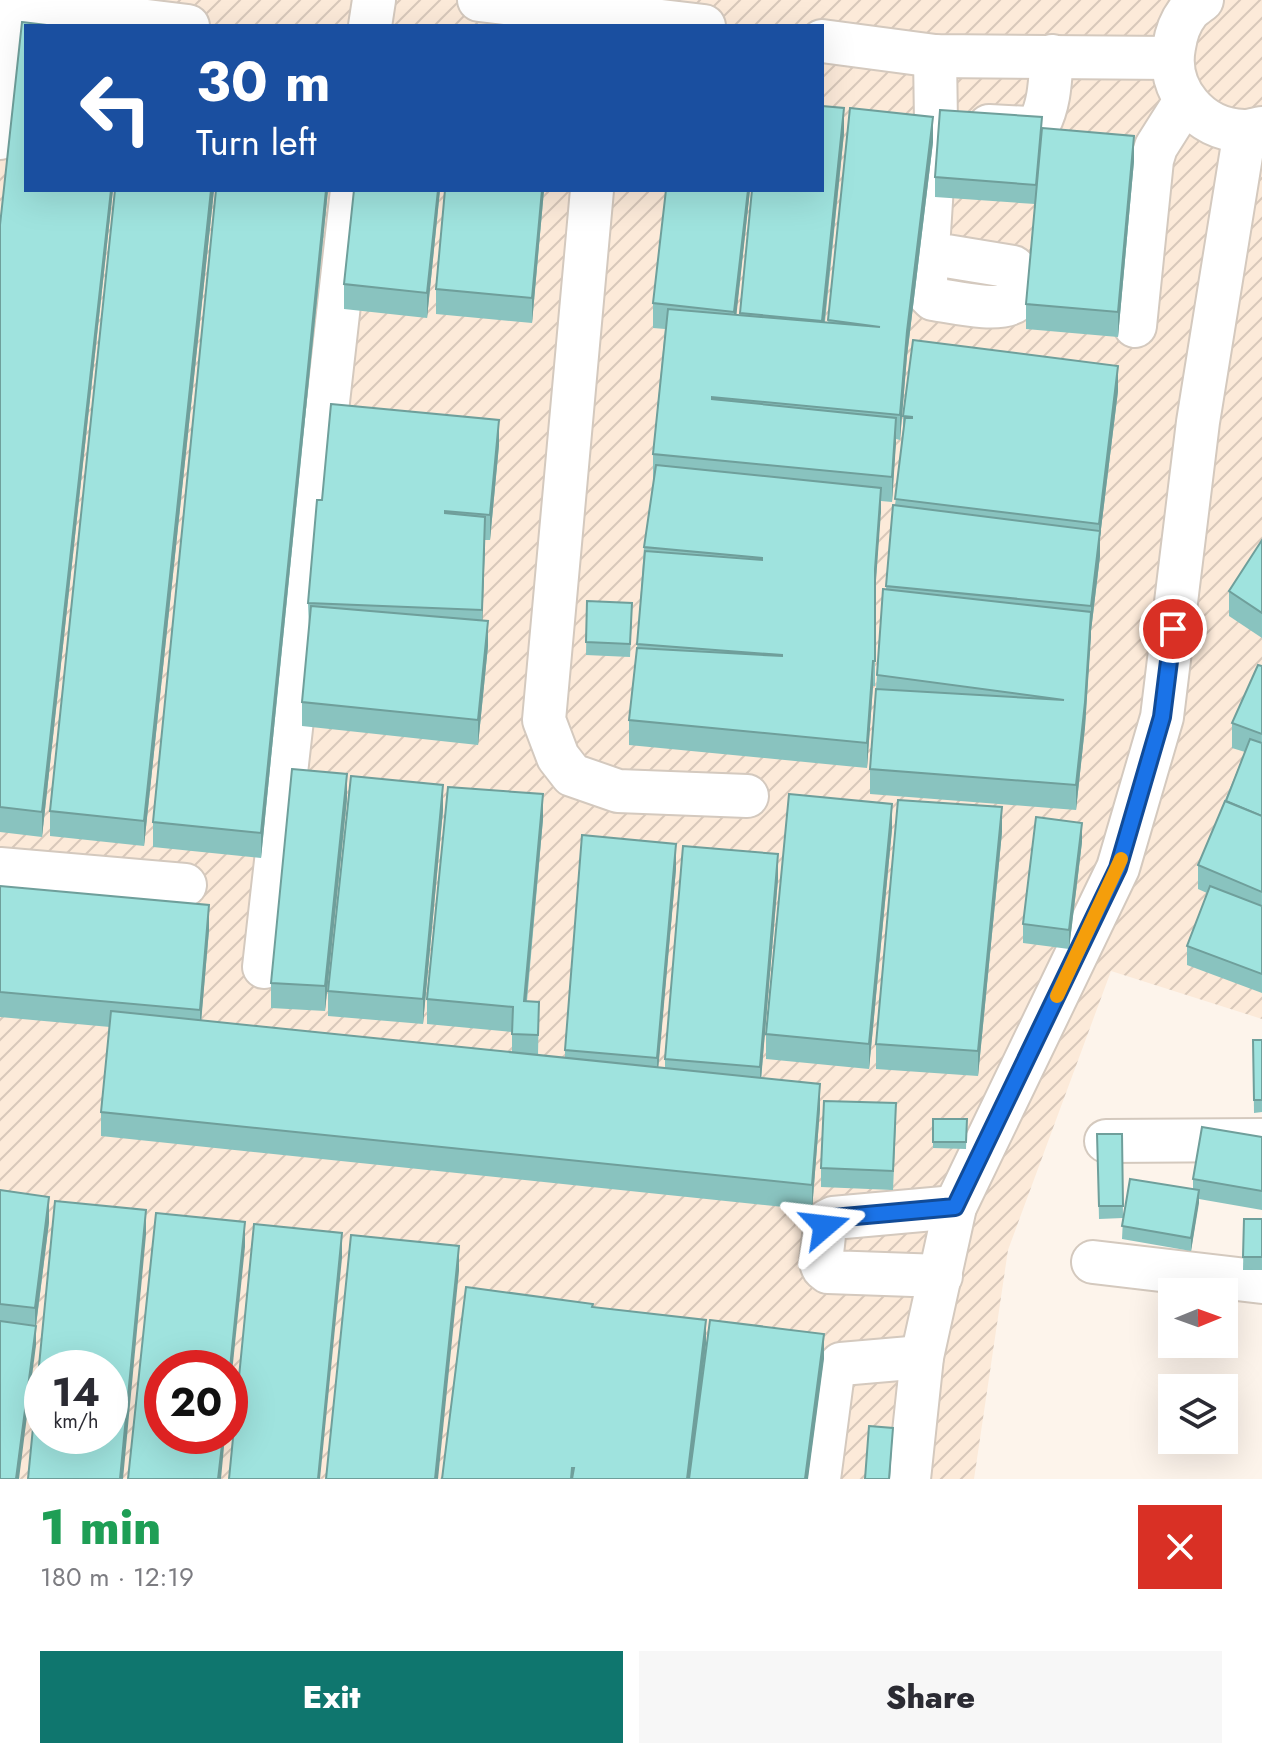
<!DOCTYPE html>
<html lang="en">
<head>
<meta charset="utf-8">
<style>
	:root { --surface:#fff; --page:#f7f7f7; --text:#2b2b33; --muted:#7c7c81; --accent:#0f766e }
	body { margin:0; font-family:Jost,sans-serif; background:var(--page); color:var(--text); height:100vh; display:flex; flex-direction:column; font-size:30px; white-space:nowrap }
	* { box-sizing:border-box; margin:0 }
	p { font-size:26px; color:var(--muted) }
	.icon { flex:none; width:44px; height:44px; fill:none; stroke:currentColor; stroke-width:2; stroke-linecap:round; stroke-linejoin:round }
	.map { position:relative; height:1479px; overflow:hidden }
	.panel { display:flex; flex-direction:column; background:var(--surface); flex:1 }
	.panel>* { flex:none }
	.banner { position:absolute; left:24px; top:24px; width:800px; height:168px; border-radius:0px; box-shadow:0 8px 32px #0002; background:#1a4fa0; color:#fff; overflow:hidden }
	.needle { width:52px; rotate:89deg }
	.buttons { position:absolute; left:1158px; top:1278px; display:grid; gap:16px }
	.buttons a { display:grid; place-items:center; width:80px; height:80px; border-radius:0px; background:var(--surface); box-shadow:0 8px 32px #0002; font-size:40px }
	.speed { position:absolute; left:24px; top:1350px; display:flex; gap:16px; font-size:40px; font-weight:700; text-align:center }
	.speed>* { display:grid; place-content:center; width:104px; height:104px; border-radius:50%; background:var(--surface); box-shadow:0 8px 32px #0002; line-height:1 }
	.speed small { font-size:20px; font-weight:400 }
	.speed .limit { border:12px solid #d22; background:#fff; color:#111 }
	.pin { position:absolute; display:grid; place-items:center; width:68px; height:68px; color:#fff; margin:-34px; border:4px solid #fff; border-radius:50%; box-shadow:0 2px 8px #0007 }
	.me { position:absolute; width:88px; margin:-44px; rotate:73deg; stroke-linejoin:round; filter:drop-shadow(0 0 6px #0008) }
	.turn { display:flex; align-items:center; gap:28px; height:168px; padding:0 40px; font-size:36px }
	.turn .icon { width:104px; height:104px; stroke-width:2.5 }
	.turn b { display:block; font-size:56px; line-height:68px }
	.round { display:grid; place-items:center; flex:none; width:84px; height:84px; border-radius:0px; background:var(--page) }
	.overview { display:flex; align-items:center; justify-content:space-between; height:136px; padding:0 40px }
	h1 { font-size:48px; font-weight:800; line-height:60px; color:#1e9e55 }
	.cta { display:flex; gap:16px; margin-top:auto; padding:16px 40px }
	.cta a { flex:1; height:92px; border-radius:0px; background:var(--accent); color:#fff; font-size:32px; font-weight:800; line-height:92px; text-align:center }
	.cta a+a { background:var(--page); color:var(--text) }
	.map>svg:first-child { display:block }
</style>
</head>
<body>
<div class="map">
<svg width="1262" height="1479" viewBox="0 0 1262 1479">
	<defs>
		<pattern id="industrial-furrows" width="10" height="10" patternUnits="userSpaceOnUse" patternTransform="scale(2)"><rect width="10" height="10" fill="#fcead9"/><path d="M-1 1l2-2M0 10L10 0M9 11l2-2" fill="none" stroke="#d8c8ba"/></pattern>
	</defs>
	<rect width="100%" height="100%" fill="#fdf4eb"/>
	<path fill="url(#industrial-furrows)" fill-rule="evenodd" d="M0,0H1262V1019L1111,971L1008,1250L974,1479H0ZM26,26H822V190H26ZM42,1368H110V1436H42ZM162,1368H230V1436H162Z"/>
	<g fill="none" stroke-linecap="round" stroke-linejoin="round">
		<defs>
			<g id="minor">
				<path d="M479,0L704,26"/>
				<path d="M1202,0C1197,4 1191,8 1188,12C1180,22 1176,34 1174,47C1166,89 1199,130 1244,131C1250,131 1256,129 1262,128"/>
				<path d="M13,5L188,26"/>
				<path d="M370,26L374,0"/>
				<path d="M822,41L935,56L1172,58"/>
				<path d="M989,126L1028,128L1039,124C1050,103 1050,80 1052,56"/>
				<path d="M0,138L13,0"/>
				<path d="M592,190L544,720L558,757L572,775L618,791L747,796"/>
				<path d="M928,253L1013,267C1022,274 1017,290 1015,301C1000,313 953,302 933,299L928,294L926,280L936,123L935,56"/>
				<path d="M1135,326L1152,160L1156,147L1185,101"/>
				<path d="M0,869L185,885"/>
				<path d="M264,967L352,190"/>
				<path d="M1106,1141L1262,1140"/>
				<path d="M1093,1262L1262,1282"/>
				<path d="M941,1276L828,1272L823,1268L821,1263L825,1226L827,1221L833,1218L955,1207"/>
				<path d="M819,1479L832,1380L835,1371L841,1364L922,1357"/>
				<path d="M909,1479L922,1357L955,1207L1118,868L1162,717L1198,422L1245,131"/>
			</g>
		</defs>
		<use href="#minor" stroke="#d4c9be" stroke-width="46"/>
		<use href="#minor" stroke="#fff" stroke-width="42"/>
	</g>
	<g fill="#89c3bf">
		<path d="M850,108L933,142L907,356L900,440L896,439L892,502L881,501L875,593V686H873L867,768L629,745V720L637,648L644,547L654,479H653V454L665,329L653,328V303L666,190H750L736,315H740L752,190L844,133L825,322L828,323Z"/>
		<path d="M1042,128L1134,161L1118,337L1026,329V304L1035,204L935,197V177Z"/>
		<path d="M113,190L42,837L0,832V225Z"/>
		<path d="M115,190H214L144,846L50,836V811Z"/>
		<path d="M216,190H328L261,858L153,847V822Z"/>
		<path d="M440,190L427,318L344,309V284Z"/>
		<path d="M445,190H544L532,323L436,314V289Z"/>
		<path d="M1118,391L1100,537V556L1091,631L1085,727L1076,810L870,794V769L877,675L886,589L893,505L895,506L903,430V416Z"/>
		<path d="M499,445L490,540H485L482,621L488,646L478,745L302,726V702L309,628L308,603Z"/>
		<path d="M1262,540V638L1229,616V591Z"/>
		<path d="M587,601L632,616L630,657L586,655Z"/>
		<path d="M1262,666V993L1187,965V946L1207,893L1198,889V865L1245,752L1232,748V723Z"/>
		<path d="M347,799L325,1011L271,1008V983Z"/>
		<path d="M443,810L423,1024L328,1016V991Z"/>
		<path d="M543,819L527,1001L539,1002L538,1055L565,1058V1050L676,869L658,1067L665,1068V1059L778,879L761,1078L820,1109L812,1210L101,1136V1112L110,1027L0,1017V886L209,930L201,1020L512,1052V1032L427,1024V999Z"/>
		<path d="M892,829L869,1069L766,1059V1034Z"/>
		<path d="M1002,832L978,1076L876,1069V1044Z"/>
		<path d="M1082,842L1069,949L1023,943V924Z"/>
		<path d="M1253,1040H1262V1112L1254,1113Z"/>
		<path d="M933,1119H967L966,1149L933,1148Z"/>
		<path d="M896,1123L893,1190L821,1187V1168Z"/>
		<path d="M1097,1134H1122L1123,1218L1193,1189V1179L1262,1137V1210L1199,1199L1191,1251L1122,1239L1123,1218L1099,1219Z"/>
		<path d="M0,1190L49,1222L36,1326V1345L0,1479Z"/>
		<path d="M1244,1219H1262V1270H1243Z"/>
	</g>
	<g fill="#6f9f9b">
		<path d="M844,108V133L822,345V321Z"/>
		<path d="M933,117V142L907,356L900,440V415L907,331Z"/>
		<path d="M1134,136V161L1118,337V312Z"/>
		<path d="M111,190H113L42,837V812Z"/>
		<path d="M211,190H214L144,846V821Z"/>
		<path d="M326,190H328L261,858V833Z"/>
		<path d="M438,190H440L427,318V293Z"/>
		<path d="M542,190H544L532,323V298Z"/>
		<path d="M748,190H750L734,337V312Z"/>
		<path d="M1118,366V391L1100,537V556L1091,631V606L1099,543V524Z"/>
		<path d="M896,418V443L892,502V477Z"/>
		<path d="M499,420V445L490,540V515Z"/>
		<path d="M881,488V512L875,594V569Z"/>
		<path d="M485,517V541L482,635V610Z"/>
		<path d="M1091,612V637L1085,727L1076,810V785Z"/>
		<path d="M488,621V646L478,745V720Z"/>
		<path d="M873,661V686L867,768V743Z"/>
		<path d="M347,774V799L325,1011V986Z"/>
		<path d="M443,785V810L423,1024V999Z"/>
		<path d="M543,794V819L524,1026V1001Z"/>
		<path d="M892,804V829L869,1069V1044Z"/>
		<path d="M1002,807V832L978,1076V1051Z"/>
		<path d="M1082,823V842L1069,949V930Z"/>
		<path d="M676,844V869L657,1083V1058Z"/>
		<path d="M778,854V879L760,1092V1067Z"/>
		<path d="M209,905V930L200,1035V1010Z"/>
		<path d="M820,1084V1109L812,1210V1185Z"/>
		<path d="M1199,1190V1203L1191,1251V1238Z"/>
		<path d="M49,1197V1222L35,1333V1308Z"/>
		<path d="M146,1210V1235L123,1479H120Z"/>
		<path d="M245,1222V1247L230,1392V1368Z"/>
		<path d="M342,1233V1258L320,1479H318Z"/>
		<path d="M459,1246V1271L438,1479H435Z"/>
		<path d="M706,1320V1345L690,1479H687Z"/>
		<path d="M36,1326V1345L19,1479H16Z"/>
		<path d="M824,1334V1359L808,1479H805Z"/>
		<path d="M893,1428L890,1479H889Z"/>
		<path d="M223,1436H225L221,1479H218Z"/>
	</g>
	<g fill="#9fe3de" stroke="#6f9f9b" stroke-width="2" fill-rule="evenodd">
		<path d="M22,22L55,26H26V190H111L42,812L0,807V225Z"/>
		<path d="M822,106L844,108L822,321L740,313L752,190H822Z"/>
		<path d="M850,108L933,117L907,331L900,415L712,397V399L896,418L892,477L653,454L668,309L880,327L828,320Z"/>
		<path d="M940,110L1042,117L1036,185L935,177Z"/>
		<path d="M1042,128L1134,136L1118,312L1026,304Z"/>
		<path d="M115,190H211L144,821L50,811Z"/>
		<path d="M216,190H326L261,833L153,822Z"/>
		<path d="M354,190H438L427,293L344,284Z"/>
		<path d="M445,190H542L532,298L436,289Z"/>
		<path d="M666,190H748L734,312L653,303Z"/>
		<path d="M913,340L1118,366L1099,524L895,499L905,418H912V417L903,416Z"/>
		<path d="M331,404L499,420L490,515L445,511V513L485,517L482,610L308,603L317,500H322Z"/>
		<path d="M656,465L881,488L875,569V661H873L867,743L629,720L637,648L782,656V655L637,644L645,551L762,560V558L644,547Z"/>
		<path d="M893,505L1100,531L1091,606L886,586Z"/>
		<path d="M1262,540V613L1229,591Z"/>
		<path d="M883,589L1091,612L1085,702L1076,785L870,769L876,689L1064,700L877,675Z"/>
		<path d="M587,601L632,603L630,644L586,642Z"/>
		<path d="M311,606L488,621L478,720L302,702Z"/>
		<path d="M1258,665L1262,666V734L1232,723Z"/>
		<path d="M1250,739L1262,743V816L1226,801Z"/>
		<path d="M292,769L347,774L325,986L271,983Z"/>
		<path d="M351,776L443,785L423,999L328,991Z"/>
		<path d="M448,787L543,794L524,1001L539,1002L538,1035L512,1034L513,1007L427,999Z"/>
		<path d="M789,794L892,804L869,1044L766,1034Z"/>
		<path d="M898,800L1002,807L978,1051L876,1044Z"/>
		<path d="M1225,801L1262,816V892L1198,865Z"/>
		<path d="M1036,817L1082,823L1069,930L1023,924Z"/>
		<path d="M582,835L676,844L657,1058L565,1050Z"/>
		<path d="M683,846L778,854L760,1067L665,1059Z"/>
		<path d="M0,886L209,905L200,1010L0,992Z"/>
		<path d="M1210,886L1262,906V974L1187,946Z"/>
		<path d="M111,1011L820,1084L812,1185L101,1112Z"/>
		<path d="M1253,1040H1262V1100H1254Z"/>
		<path d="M824,1101L896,1103L893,1171L821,1168Z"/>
		<path d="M933,1119H967L966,1142H933Z"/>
		<path d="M1202,1127L1262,1137V1191L1193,1179Z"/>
		<path d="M1097,1134H1122L1123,1206H1099Z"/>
		<path d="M1130,1179L1199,1190L1191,1238L1122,1226Z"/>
		<path d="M0,1190L49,1197L35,1308L0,1304Z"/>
		<path d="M55,1201L146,1210L120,1479H28ZM42,1368H110V1436H42Z"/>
		<path d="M156,1213L245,1222L230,1368H162V1436H223L218,1479H128Z"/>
		<path d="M1244,1219H1262V1257H1243Z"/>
		<path d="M254,1224L342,1233L318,1479H229Z"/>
		<path d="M351,1235L459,1246L435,1479H326Z"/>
		<path d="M466,1287L593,1304L592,1307L706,1320L687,1479H572L574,1468H572L571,1479H442Z"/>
		<path d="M710,1320L824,1334L805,1479H689Z"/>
		<path d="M0,1321L36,1326L16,1479H0Z"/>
		<path d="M869,1426L893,1428L889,1479H865Z"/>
	</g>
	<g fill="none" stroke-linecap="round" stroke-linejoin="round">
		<defs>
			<path id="route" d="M825,1226L827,1221L833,1218L955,1207L1118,868L1162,717L1173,629"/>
		</defs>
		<use href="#route" stroke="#114b97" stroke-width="20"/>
		<use href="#route" stroke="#1a73e8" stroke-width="14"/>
		<path stroke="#f59e0b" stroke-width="14" d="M1057,996L1121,859"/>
	</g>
</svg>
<div class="buttons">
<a><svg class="needle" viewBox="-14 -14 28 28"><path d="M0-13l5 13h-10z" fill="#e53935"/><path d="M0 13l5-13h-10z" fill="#7c7c81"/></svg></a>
<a><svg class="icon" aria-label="layers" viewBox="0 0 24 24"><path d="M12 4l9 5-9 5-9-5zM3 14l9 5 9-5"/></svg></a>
</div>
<div class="speed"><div>14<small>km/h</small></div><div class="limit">20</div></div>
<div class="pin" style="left:1173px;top:629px;background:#d93025"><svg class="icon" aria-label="arrive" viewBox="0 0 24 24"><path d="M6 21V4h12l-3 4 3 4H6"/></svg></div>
<svg class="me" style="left:825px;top:1226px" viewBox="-20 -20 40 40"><path d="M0-17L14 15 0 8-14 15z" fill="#1a73e8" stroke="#fff" stroke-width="4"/></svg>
<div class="banner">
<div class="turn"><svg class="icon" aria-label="left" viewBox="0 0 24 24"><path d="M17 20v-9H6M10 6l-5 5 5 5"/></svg><div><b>30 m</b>Turn left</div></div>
</div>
</div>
<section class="panel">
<div class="overview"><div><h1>1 min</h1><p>180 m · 12:19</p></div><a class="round" style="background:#d93025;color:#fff"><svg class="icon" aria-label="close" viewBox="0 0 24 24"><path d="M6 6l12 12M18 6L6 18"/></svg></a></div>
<div class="cta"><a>Exit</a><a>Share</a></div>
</section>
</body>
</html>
